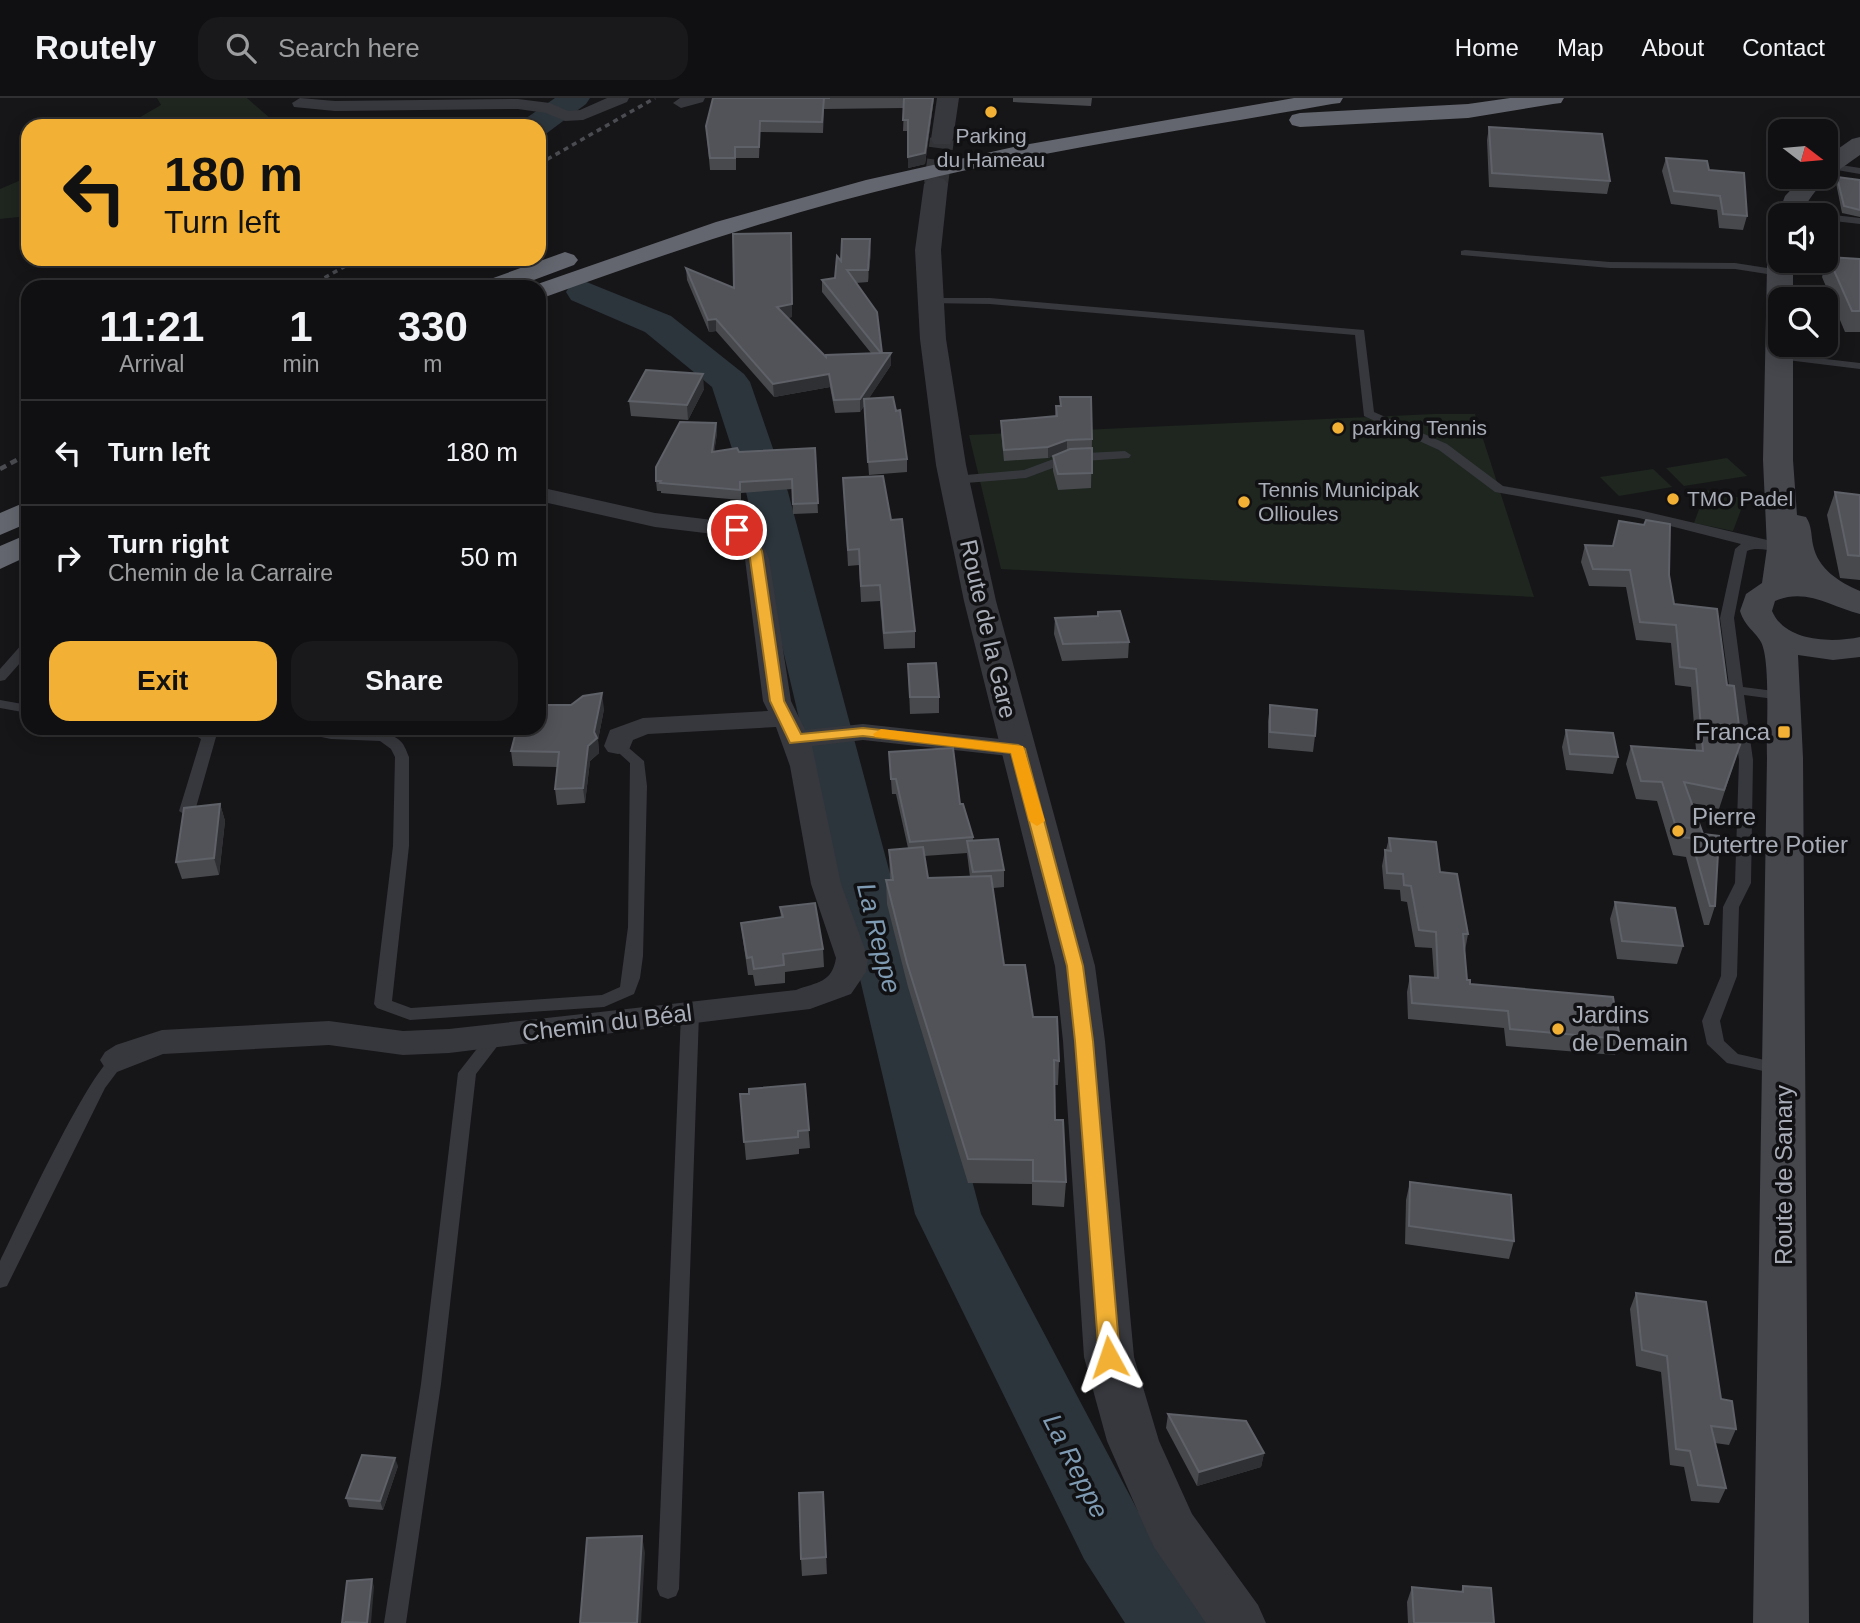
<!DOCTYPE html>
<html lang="en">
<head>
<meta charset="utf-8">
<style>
	:root { --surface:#101012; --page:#19191b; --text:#f1f3f6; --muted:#9c9d9f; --line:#303032; --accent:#f2b134 }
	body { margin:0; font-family:Helvetica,sans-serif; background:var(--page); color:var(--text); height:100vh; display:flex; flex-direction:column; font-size:26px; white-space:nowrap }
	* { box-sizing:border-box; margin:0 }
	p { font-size:23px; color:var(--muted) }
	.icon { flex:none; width:38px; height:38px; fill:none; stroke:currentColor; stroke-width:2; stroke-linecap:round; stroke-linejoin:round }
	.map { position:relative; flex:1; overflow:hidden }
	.sheet { position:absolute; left:21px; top:182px; width:525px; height:455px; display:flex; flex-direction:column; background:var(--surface); border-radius:21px; box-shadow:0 4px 18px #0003,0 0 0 2px var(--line) }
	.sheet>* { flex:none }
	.guide { position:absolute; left:21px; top:21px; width:525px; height:147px; border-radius:21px; box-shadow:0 4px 18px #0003,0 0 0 2px var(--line); background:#f2b134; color:#111; overflow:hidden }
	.needle { width:46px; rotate:106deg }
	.fabs { position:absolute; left:1768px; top:21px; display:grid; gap:14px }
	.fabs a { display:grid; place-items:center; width:70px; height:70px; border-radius:14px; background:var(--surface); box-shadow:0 4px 18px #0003,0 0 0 2px var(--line); font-size:35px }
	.pin { position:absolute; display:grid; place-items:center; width:60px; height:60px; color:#fff; margin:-30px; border:4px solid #fff; border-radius:50%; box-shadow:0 2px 7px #0007 }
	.me { position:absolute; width:77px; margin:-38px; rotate:355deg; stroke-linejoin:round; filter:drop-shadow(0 0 5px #0008) }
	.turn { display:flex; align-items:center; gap:24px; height:147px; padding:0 28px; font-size:32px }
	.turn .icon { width:91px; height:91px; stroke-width:2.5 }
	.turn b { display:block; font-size:49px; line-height:60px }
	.eta { display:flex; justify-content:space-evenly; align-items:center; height:119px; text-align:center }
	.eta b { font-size:42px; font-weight:700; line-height:49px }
	.action { display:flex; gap:14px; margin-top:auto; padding:14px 28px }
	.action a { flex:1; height:80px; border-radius:21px; background:var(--accent); color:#111; font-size:28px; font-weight:700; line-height:80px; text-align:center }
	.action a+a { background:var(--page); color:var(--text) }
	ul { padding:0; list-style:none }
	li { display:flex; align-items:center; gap:21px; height:105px; padding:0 28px; border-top:2px solid var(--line) }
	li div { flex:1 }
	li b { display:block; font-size:26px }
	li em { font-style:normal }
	header { display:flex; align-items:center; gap:42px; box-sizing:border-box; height:98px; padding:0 35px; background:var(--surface); border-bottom:2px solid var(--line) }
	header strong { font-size:33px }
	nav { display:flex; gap:38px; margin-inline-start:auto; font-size:24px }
	.search { width:490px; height:63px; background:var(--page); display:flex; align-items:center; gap:18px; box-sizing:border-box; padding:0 24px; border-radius:21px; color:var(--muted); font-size:26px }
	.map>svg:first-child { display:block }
</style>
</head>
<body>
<header>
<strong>Routely</strong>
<div class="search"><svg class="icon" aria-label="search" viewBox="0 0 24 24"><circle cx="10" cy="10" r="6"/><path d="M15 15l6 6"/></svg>Search here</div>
<nav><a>Home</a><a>Map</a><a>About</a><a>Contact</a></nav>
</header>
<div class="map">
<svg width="1860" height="1525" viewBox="0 0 1860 1525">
	<rect width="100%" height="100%" fill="#161618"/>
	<g fill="#1e261f">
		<path d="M157,0H247L271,21L256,28H125L161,7Z"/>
		<path d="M28,79V118L0,121V91Z"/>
		<path d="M1434,316H1475L1534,499L1001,471L969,337Z"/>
		<path d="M1727,360L1747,378L1684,388L1666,370Z"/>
		<path d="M1653,371L1672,389L1619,398L1600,379Z"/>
		<path d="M1706,392L1745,401L1733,433L1694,425Z"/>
	</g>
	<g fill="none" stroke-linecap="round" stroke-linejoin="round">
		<g fill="#2c353c" fill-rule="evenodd">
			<path d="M555,0H590L586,6L547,35L539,37V28H520L525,21Z"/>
			<path d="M584,183L671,218L744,276L750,284L788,394L981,1116L1138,1413L1196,1500L1207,1525H1125L1084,1461L915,1116L746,394L712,289L645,234L571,202L566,194L571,186Z"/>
		</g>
		<path stroke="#333438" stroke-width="24" stroke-dasharray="24 12" stroke-linecap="butt" d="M936,86L942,41"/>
		<g fill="#37383d" fill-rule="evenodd">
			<path d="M1828,65L1860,70V76L1825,70V66Z"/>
			<path d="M1791,110L1815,115L1816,117L1788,115L1786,113Z"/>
			<path d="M1825,116L1860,120V126L1825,122V117H1821Z"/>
			<path d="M1465,152L1610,164L1735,165L1780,172L1785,175L1780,178L1735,171L1610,170L1461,157V153Z"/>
			<path d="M930,200H990L1364,232L1374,314L1447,346L1503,388L1639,412L1788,447L1789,450C1778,458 1761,447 1747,453L1734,520L1743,589L1781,594L1788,598L1781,602L1744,597L1753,662L1751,785L1739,809L1737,878L1720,923L1724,943L1738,956L1787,967L1790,971L1787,975L1781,977L1727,965L1707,946L1702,923L1721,878L1723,809L1735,785L1739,662L1720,520L1735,451L1741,446L1639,420L1495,394L1439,352L1364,318L1355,237L990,206L926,205L925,203Z"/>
			<path d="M1791,257L1860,265V271L1787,262V258Z"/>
			<path d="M1125,353L1131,357L1129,360L1069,364L1026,380L954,386L948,382L954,378L1024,372L1067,356Z"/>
			<path d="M28,544V556L5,582L0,583V571L23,545Z"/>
			<path d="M0,602L28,607V615L0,610Z"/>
			<path d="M183,630H202L216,639L195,713L187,718L179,713L201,641Z"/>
			<path d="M290,630C310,630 385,630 398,641C404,645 406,652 409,659V748L392,903L411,910L602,897L620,889L628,829L630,665L611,648L613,645H623L644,663L647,688L643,858L640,880L634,896L604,909L410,922L377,910L374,906L393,748L395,659L391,651L380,643L331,641L292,633Z"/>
			<path d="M690,910L696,912L699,916L679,1491L676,1498L668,1501L660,1498L657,1491L681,916L684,912Z"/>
			<path d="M496,932L502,934L505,938L476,976L441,1286L406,1525H384L421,1286L458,975L490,934Z"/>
			<path d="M117,956L123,958L126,962L105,990L7,1188L0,1190V1163C16,1131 93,963 117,956Z"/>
		</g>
		<g fill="#37383d" fill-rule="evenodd">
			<path d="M300,0L335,3L518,1L550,5L568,13L580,12L607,0H629L627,4L583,22L565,23L546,15L518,11L335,13L294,9L292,5Z"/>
			<path d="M680,0H705L703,4L681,10L673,5Z"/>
			<path d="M539,389L655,415L737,425L759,436L769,461L791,603L805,632L863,626L1018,643L1028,645L1032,651L1028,657L1018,659L863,642L812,648L841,786L868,860L866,874L851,896L810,911L449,955L403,957L329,947L163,956L117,974L105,970L100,962L105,954L116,947L162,932L329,923L403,933L449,931L796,892C817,884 832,885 836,860L811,786L790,668L776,629L648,636L633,642L628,654L618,656L608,654L604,648L610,632L643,620L768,613L763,603L745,461L739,445L730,438L655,429L539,403Z"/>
		</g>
		<g fill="#37383d" fill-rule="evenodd">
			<path d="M937,0H959L953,41L950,46H934L931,41Z"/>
			<path d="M936,79L944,81L948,86L941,152L946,241L966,367L996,503L1095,868L1105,943L1134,1259L1159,1343L1192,1416L1258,1507L1266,1525H1206L1154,1449L1146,1432L1107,1343L1084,1259L1063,943L1055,868L964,503L936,367L920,241L915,152L924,86L928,81Z"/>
		</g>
		<path fill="#45474d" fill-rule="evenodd" d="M1860,39V57C1835,75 1813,87 1802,117H1780V163H1793V201H1780V247H1793V362L1797,417L1806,419C1812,428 1811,437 1813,447C1818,471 1839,484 1860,493V516C1832,509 1806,489 1775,503L1772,513C1785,544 1832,545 1860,539V559L1833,562L1798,557L1803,660L1809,1525H1753L1767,660C1766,635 1771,563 1761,544C1755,533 1745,529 1740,513L1746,496L1762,485L1767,450L1763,362L1768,121L1771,116L1779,114L1785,98L1803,79H1825V60L1852,41Z"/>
		<g fill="#63666e" fill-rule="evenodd">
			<path d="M1294,0H1343L1340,5L1332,6C1192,31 1050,51 911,85C788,114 667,155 548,198L539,201V189H529L716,124L866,82L1018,48Z"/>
			<path d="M1510,0H1564L1561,5L1553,6L1468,20L1300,29L1292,27L1289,22L1292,17L1300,15L1468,6Z"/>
			<path d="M565,154L574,157L578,162L574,167L515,189H478L482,184Z"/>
			<path d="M28,403V425L0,437V415Z"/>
			<path d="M28,436V458L0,471V448Z"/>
		</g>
		<g stroke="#4a4c52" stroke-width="3.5" stroke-dasharray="5 4.5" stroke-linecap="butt">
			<path d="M539,66L655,0"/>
			<path d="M308,189L358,161"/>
		</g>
		<path stroke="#4a4c52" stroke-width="4.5" stroke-dasharray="7 5" stroke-linecap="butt" d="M0,371L28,356"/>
	</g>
	<g fill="#47494d" fill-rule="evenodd">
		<path d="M713,0H934L925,66L908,70V33H903L904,10L824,11L823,35L760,34L759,60H736V72H710L706,28Z"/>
		<path d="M1013,0H1092L1091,8L1013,4Z"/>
		<path d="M1489,29L1610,83L1607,96L1489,89L1487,42Z"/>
		<path d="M1666,60L1709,72L1747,118L1743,132L1719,130L1717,112L1671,106L1662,73Z"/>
		<path d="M1837,79L1860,82V119L1842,115L1836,85Z"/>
		<path d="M792,147V219L787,220L826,259L871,255L822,194V182L835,180L841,163L871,153L868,184L856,185L882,255L891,267L869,300L896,313L907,361V374L869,377L864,308L860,314L835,315L830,289L774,299L716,233L709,234L687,182L686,170L734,190Z"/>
		<path d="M1828,159L1860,161V234H1845L1822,179Z"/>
		<path d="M704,291L688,322L631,318L629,303Z"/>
		<path d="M1060,299L1092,341L1091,390L1058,392L1053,373V358L1048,360L1004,363L1001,334V323L1055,318L1056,308H1060Z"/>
		<path d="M716,325L717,335L714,354H739L815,350L818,415L793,416L792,391L741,395V402L661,395V393H657L656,383Z"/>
		<path d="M843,380L891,422L915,533V550L884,551L880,503L861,504L859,467L848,468Z"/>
		<path d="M1835,394L1860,397V482L1840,480L1827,417Z"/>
		<path d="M1585,447L1669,477L1674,506L1727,587L1741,644L1719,711L1692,705L1715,808L1709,827H1704L1686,759L1673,757L1657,703L1636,701L1626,666L1631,648L1696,652L1691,589L1675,587L1671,545L1636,542L1626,489L1589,488L1581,464Z"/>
		<path d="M1098,514L1129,544L1128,560L1062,563L1054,536L1055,520L1098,518Z"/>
		<path d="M908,566L939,599V615L910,616Z"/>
		<path d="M1270,607L1315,638L1313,654L1268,650V623Z"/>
		<path d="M604,611L598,642L599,655L590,663L585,705L557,707L555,691L557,669L513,668L511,653Z"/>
		<path d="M1566,632L1618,659L1613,676L1566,672L1562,649Z"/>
		<path d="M889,654L960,706L973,739V742L1004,772V789L993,790L1004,867L1059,963L1058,987H1055V1022L1066,1084L1064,1109L1032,1107V1086L968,1085L908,889L887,806L886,782H890L889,752L908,750L896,696H892ZM967,755L970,779L928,780L924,758Z"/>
		<path d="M220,706L225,723L219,777L182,781L176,764Z"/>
		<path d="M1389,740L1440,774L1468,836L1465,853L1467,882L1470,886L1620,941L1615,957L1506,948L1504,930L1408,921L1407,894L1410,878L1434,879L1432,850L1415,849L1407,804L1401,803L1400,792L1384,791L1382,768L1385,752H1386Z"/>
		<path d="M1615,804L1683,848L1677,866L1617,861L1610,821Z"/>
		<path d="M780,809L823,851L824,869L785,874V885L755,888L753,877H748L743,842L741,825L781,820Z"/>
		<path d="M805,986L810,1050L799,1051V1056L746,1062L740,996H749Z"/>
		<path d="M1410,1084L1514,1143L1509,1161L1405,1146L1406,1102Z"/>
		<path d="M1636,1195L1721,1301L1736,1331L1729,1347L1715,1345L1726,1390L1719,1405L1691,1403L1684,1369L1670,1367L1661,1274L1636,1268L1630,1211Z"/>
		<path d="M1168,1316L1264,1355L1261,1369L1197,1388L1166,1330Z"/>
		<path d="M398,1368L383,1412L349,1409L346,1400Z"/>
		<path d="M823,1394L827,1476L802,1478L801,1461Z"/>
		<path d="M1463,1488L1494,1525H1408L1407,1504L1412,1489L1461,1494Z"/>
	</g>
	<g fill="#2f3033">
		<path d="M933,0H934L925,66L908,70V59Z"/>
		<path d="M870,141L871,153L868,184V172Z"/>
		<path d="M792,147V219L778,222L777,209Z"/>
		<path d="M716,221V233L709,234L708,222Z"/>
		<path d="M891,255V267L860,314V301Z"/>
		<path d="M703,276L704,291L688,322L687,307Z"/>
		<path d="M829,276L830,289L774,299L773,286Z"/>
		<path d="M716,325L717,335L713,364L712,354Z"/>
		<path d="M1067,342V353L1048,360V349Z"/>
		<path d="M602,595L604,611L598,642L599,655L590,663L585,705L583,690L588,648L594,634Z"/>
		<path d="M220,706L225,723L219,777L214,760Z"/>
		<path d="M1264,1355L1261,1369L1197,1388L1199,1374Z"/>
		<path d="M395,1360L398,1368L383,1412L380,1403Z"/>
		<path d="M642,1438L645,1455L641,1525H637Z"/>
		<path d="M372,1481L374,1489L371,1525H367Z"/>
	</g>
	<g fill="#525359" stroke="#5f6168" stroke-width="2">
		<path d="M713,0H830H824L822,24L760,23L759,49H735V60H710L706,28Z"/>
		<path d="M904,0H933L925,55L908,59V22H903Z"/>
		<path d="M1489,29L1602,36L1610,83L1492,75Z"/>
		<path d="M1666,60L1707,63L1709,72L1744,75L1747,118L1723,116L1720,98L1674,93Z"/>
		<path d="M1837,79L1860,82V112L1844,108Z"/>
		<path d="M791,135L792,206L777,209L826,259V257L881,255L822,182L835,180L837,158L841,163L842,141H870L868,172H847L877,214L882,255H891L860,301L834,302L829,276L773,286L716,221L708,222L686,170L734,190L733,136Z"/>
		<path d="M1828,159L1860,161V213H1852Z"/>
		<path d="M646,272L703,276L687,307L629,303Z"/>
		<path d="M893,299L896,313L900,312L907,361L868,364L864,301Z"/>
		<path d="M1060,299H1091L1092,341L1067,342L1048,349L1004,352L1001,323L1057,318L1056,308H1061Z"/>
		<path d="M680,324L716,325L712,354L737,350L739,354L815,350L818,405L793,406L792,381L740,384V392L660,385L661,383H656V369Z"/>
		<path d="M1092,350V375L1058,376L1053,358L1070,351Z"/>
		<path d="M883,378L891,422L902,421L915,533L884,535L880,487L861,488L859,451L848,452L843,380Z"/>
		<path d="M1835,394L1860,397V458L1848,457Z"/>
		<path d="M1646,422L1670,426L1669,477L1674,506L1717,511L1727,587L1734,588L1741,644L1724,692L1684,684L1703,736L1719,738L1715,808H1710L1691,740L1679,739L1662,684L1641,683L1631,648L1703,653L1696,571L1680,569L1676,527L1640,524L1630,472L1593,471L1585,447L1613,448L1619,423L1644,427Z"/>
		<path d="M1120,513L1129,544L1063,546L1055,520L1098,518V514Z"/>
		<path d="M936,565L939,599H910L908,566Z"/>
		<path d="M602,595L594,634L597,640L588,648L583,690L555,691L559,654L511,653L517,630H539V607H571L583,598Z"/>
		<path d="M1270,607L1317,612L1315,638L1270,634Z"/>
		<path d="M1566,632L1613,635L1618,659L1570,656Z"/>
		<path d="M953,650L960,706H963L973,739L910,744L896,681H891L889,654Z"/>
		<path d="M220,706L214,760L176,764L184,710Z"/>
		<path d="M1389,740L1436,744L1440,774L1457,776L1468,836H1463L1467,882H1470V886L1613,899L1620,941L1510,931L1508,913L1412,905L1410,878L1438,880L1436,834L1419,832L1411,788L1404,787L1403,776L1387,775L1385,752L1391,753Z"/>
		<path d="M998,741L1004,772L973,774L967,743Z"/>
		<path d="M923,749L928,780L991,778L1004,867H1025L1033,919H1057L1059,963L1054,962L1055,1022H1063L1066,1084L1033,1083V1062L968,1061L907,865L886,782H893L889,752Z"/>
		<path d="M1615,804L1675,810L1683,848L1622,843Z"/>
		<path d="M815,805L823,851L783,856L784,867L754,871L752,859L747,860L741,825L783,819L780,809Z"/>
		<path d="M805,986L809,1032L798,1033V1039L744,1044L740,996H749V991Z"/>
		<path d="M1410,1084L1511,1097L1514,1143L1409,1128Z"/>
		<path d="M1636,1195L1706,1204L1721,1301L1732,1303L1736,1331L1711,1328L1726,1390L1698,1387L1690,1353L1676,1351L1667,1258L1642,1252Z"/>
		<path d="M1168,1316L1246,1323L1264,1355L1199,1374Z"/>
		<path d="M362,1357L395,1360L380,1403L346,1400Z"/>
		<path d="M823,1394L826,1459L801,1461L799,1395Z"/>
		<path d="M642,1438L637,1525H580L587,1440Z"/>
		<path d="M372,1481L367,1525L346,1524V1525H342L347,1483Z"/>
		<path d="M1463,1488L1491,1490L1494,1525H1414L1412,1489L1463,1494Z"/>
	</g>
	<path fill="#f2b134" stroke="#9d7322" stroke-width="2" d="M737,428L751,434L762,453L784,603L801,636L863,630L1018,647L1025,651L1083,868L1093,943L1120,1259L1117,1265L1109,1267L1102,1265L1099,1259L1075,943L1067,868L1011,655L863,638L790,645L770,603L749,453L742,439L730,432Z"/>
	<path fill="#f59e0b" d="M881,631L1023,648L1045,723L1037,728L1029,723L1011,655L875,639L873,636Z"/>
	<g fill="#f2b134" stroke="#111113" stroke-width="2.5">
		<circle cx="991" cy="14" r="7"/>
		<circle cx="1338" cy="330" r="7"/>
		<circle cx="1673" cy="401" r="7"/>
		<circle cx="1244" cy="404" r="7"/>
		<rect x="1777" y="627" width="14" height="14" rx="3.5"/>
		<circle cx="1678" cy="733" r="7"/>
		<circle cx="1558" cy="931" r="7"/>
	</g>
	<g text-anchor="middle" stroke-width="7" stroke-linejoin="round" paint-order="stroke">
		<g font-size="21" fill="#a8adb8" stroke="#111113" text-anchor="start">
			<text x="991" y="45" text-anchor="middle">Parking<tspan x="991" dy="24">du Hameau</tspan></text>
			<text x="1352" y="337">parking Tennis</text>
			<text x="1258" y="399">Tennis Municipak<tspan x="1258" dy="24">Ollioules</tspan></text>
			<text x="1687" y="408">TMO Padel</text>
		</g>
		<g font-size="24" fill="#a8adb8" stroke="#111113">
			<text transform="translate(988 531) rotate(77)" y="8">Route de la Gare</text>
			<text transform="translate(607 925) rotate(-7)" y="8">Chemin du Béal</text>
			<text transform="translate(1784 1077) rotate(-90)" y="8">Route de Sanary</text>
		</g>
		<g font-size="24" fill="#a8adb8" stroke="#111113" text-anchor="start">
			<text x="1770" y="642" text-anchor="end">Franca</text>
			<text x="1692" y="727">Pierre<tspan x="1692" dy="28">Dutertre Potier</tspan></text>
			<text x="1572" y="925">Jardins<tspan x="1572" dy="28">de Demain</tspan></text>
		</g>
		<g font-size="26" font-style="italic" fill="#7f9bb3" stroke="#111113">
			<text transform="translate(879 840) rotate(76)" y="9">La Reppe</text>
			<text transform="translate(1076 1368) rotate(63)" y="9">La Reppe</text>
		</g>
	</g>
</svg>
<div class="fabs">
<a><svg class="needle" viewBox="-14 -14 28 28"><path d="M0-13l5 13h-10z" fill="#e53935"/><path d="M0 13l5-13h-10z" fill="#9c9d9f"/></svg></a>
<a><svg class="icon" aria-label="sound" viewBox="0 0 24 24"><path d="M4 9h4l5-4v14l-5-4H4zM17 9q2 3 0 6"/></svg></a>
<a><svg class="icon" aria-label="search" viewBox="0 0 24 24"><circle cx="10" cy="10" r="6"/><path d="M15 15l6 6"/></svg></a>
</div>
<div class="pin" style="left:737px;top:432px;background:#d93025"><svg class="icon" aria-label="arrive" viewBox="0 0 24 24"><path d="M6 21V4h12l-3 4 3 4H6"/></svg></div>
<svg class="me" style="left:1109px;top:1259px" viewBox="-20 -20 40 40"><path d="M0-17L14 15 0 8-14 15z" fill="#f2b134" stroke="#fff" stroke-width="4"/></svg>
<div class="guide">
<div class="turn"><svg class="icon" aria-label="left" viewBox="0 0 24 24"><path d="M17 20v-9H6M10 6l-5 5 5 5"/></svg><div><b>180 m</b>Turn left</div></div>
</div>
<section class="sheet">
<div class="eta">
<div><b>11:21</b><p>Arrival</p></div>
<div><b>1</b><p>min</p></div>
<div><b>330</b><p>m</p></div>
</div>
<ul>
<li><svg class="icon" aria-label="left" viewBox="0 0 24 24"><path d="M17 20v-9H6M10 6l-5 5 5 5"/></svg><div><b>Turn left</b></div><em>180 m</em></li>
<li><svg class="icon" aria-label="right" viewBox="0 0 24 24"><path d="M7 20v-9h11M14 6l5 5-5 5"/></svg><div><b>Turn right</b><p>Chemin de la Carraire</p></div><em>50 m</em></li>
</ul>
<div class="action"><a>Exit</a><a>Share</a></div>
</section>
</div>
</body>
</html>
